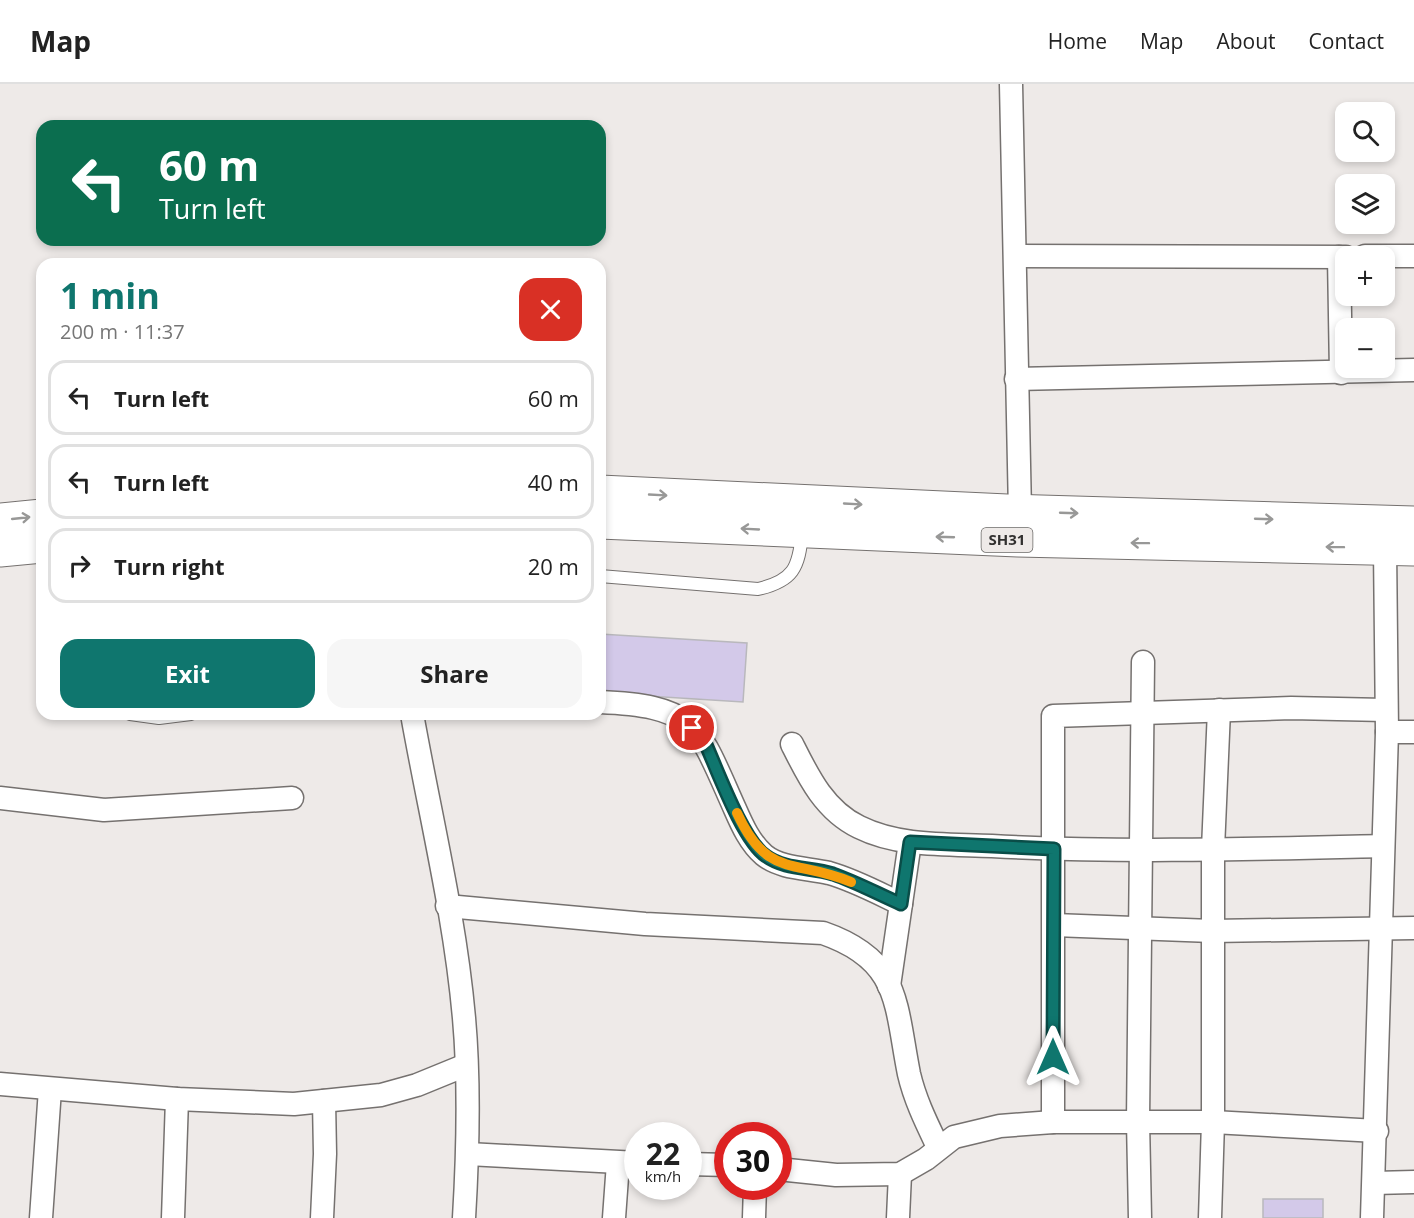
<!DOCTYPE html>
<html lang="en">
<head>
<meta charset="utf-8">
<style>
	:root { --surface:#fff; --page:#f6f6f6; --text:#222; --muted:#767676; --line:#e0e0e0; --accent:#0f766e }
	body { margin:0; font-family:"Open Sans",sans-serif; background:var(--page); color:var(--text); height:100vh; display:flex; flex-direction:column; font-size:22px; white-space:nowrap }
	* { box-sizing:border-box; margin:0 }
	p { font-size:20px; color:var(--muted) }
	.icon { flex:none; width:33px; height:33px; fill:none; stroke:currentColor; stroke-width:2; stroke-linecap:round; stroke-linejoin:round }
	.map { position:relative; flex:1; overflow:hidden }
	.side { position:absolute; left:36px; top:174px; width:570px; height:462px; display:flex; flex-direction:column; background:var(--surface); border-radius:18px; box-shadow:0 3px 9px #0003 }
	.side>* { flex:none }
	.top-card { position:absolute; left:36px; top:36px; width:570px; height:126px; border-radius:18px; box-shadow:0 3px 9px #0003; background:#0b6e4f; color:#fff; overflow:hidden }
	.buttons { position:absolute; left:1335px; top:18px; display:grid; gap:12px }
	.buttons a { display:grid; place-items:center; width:60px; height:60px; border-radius:12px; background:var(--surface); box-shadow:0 3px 9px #0003; font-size:30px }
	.speed { position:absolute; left:624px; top:1038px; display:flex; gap:12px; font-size:30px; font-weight:700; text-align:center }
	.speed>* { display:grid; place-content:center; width:78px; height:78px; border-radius:50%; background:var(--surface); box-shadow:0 3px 9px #0003; line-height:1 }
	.speed small { font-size:15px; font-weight:400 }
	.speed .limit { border:9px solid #d22; background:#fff; color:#111 }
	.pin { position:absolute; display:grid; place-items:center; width:51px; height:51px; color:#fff; margin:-26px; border:3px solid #fff; border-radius:50%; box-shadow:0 2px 6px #0007 }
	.me { position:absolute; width:66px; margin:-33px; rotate:0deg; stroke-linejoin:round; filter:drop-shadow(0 0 4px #0008) }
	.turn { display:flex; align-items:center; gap:21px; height:126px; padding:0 24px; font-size:27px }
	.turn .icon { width:78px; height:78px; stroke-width:2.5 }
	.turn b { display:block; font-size:42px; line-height:51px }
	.round { display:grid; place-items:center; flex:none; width:63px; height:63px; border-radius:18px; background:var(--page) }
	.summary { display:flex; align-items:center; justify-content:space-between; height:102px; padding:0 24px }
	h1 { font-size:36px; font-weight:700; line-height:45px; color:var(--accent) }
	.action { display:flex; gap:12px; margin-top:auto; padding:12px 24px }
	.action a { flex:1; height:69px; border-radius:18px; background:var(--accent); color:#fff; font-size:24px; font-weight:700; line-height:69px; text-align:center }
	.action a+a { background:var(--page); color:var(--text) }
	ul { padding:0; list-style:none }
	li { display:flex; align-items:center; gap:18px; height:75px; margin:0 12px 9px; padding:0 12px; border:3px solid var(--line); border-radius:18px }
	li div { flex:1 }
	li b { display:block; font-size:22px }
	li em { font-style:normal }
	header { display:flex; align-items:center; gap:36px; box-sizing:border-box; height:84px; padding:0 30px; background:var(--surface); border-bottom:2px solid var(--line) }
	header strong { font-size:28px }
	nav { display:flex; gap:33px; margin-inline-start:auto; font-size:21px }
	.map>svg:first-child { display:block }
</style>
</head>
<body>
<header>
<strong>Map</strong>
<nav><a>Home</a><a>Map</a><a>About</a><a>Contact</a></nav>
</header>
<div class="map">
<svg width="1414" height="1134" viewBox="0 0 1414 1134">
	<rect width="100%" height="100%" fill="#eeeae8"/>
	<g fill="#d3c9e9" stroke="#b9b8bc" stroke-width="1.5">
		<path d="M600,550L747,559L743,618L600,609Z"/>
		<rect x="1263" y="1115" width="60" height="19"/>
	</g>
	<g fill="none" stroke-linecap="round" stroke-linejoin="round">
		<defs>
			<g id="lane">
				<path d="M600,492L758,505C793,497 799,484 802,449"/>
				<path d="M130,630L159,634L191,630"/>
			</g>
			<g id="street">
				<path d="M1011,0L1020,428"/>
				<path d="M1016,172L1346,173"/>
				<path d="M1365,172H1414"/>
				<path d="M1339,173L1341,289"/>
				<path d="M1016,295L1414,286"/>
				<path d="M600,618C698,622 698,643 735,725C742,741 750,759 764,771C781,785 809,784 829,789C854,796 878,809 901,820"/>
				<path d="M412,630C430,731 455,832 464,934C470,1001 468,1068 464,1134"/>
				<path d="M1387,648H1414"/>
				<path d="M792,660C808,692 824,726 859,743C899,763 948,760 992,762C1122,769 1253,765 1383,762"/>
				<path d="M0,714L104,726L292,714"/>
				<path d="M447,822L645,840L823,849C901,876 895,920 909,990C915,1016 927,1040 938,1063"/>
				<path d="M1054,841L1212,847L1414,844"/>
				<path d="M889,902L910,758"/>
				<path d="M0,1000L177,1015L294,1020L381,1011L417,1001L466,981"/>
				<path d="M1053,1038V632L1291,624L1385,626"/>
				<path d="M468,1070L638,1079"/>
				<path d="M688,1080L728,1081"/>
				<path d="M778,1085L836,1091L900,1090L926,1075L954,1053L1000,1042L1053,1038H1213L1377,1047"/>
				<path d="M1374,1099L1414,1098"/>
				<path d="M41,1134L50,1005"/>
				<path d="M173,1134L177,1015"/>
				<path d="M322,1134L325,1070L324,1017"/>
				<path d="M614,1134L618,1079"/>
				<path d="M754,1134L755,1102"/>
				<path d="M898,1134L900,1090"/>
				<path d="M1140,1134L1138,1037L1143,578"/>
				<path d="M1210,1134L1213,1038V765L1219,626"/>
				<path d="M1372,1134L1387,648L1385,464"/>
			</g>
			<g id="primary">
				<path d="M600,408L1007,427L1414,439"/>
				<path d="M0,436L42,432"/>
				<path d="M600,438L1018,456L1414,465"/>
				<path d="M0,466L42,462"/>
			</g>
		</defs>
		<use href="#lane" stroke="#75716f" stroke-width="14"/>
		<use href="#street" stroke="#75716f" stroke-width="25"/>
		<use href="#primary" stroke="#75716f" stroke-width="35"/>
		<use href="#lane" stroke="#fff" stroke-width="12"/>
		<use href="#street" stroke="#fff" stroke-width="22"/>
		<use href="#primary" stroke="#fff" stroke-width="33"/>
	</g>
	<defs><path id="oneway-shaft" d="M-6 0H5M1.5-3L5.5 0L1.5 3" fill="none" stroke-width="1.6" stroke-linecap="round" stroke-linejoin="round" transform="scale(1.5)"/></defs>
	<g stroke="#989897">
		<use href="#oneway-shaft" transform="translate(658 411) rotate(3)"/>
		<use href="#oneway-shaft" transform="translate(853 420) rotate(3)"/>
		<use href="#oneway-shaft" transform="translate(1069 429) rotate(2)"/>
		<use href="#oneway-shaft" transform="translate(21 434) rotate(-6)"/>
		<use href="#oneway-shaft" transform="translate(1264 435) rotate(2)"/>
		<use href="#oneway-shaft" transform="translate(750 445) rotate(-177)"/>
		<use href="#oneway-shaft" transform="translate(945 453) rotate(-178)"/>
		<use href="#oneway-shaft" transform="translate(1140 459) rotate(-179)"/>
		<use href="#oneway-shaft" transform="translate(1335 463) rotate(-179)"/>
	</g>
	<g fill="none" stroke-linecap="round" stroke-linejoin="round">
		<defs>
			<path id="route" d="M692,644L703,654C716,682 742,756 766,772C785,786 811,783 833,790C856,798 878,810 901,820L910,758L1054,765L1053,973"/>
		</defs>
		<use href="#route" stroke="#0a4d48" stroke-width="15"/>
		<use href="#route" stroke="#0f766e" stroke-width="10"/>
		<path stroke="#f59e0b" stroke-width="10" d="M737,729C768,796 794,774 851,798"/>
	</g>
	<g text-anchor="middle" stroke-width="5" stroke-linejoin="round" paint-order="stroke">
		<rect fill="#eeeae8" stroke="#6a6866" stroke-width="1.5" x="981.5" y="444" width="51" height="24" rx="4.5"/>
		<g font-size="15" font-weight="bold" fill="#31302f">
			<text x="1007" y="461">SH31</text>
		</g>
	</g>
</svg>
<div class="buttons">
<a><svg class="icon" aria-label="search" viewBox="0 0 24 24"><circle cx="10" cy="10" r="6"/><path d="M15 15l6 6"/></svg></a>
<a><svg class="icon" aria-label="layers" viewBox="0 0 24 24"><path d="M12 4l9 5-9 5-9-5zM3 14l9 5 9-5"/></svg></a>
<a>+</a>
<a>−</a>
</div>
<div class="speed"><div>22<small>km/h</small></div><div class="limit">30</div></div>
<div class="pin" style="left:692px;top:644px;background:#d93025"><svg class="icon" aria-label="arrive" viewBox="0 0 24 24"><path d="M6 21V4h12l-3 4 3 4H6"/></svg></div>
<svg class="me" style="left:1053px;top:973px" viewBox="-20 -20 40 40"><path d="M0-17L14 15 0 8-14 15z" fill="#0f766e" stroke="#fff" stroke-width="4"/></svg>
<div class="top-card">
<div class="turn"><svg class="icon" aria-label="left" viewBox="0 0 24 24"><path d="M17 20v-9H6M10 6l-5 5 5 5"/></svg><div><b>60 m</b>Turn left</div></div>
</div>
<section class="side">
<div class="summary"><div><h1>1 min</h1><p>200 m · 11:37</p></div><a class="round" style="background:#d93025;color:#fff"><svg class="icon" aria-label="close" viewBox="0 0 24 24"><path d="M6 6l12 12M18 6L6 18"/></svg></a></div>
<ul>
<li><svg class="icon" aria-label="left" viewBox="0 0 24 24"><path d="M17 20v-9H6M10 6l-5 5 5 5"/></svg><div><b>Turn left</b></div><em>60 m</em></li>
<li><svg class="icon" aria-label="left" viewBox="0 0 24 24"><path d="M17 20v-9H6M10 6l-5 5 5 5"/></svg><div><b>Turn left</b></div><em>40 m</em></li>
<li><svg class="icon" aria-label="right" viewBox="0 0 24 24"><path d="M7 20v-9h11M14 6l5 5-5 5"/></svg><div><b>Turn right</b></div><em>20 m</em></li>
</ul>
<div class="action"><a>Exit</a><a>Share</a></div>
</section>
</div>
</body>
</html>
